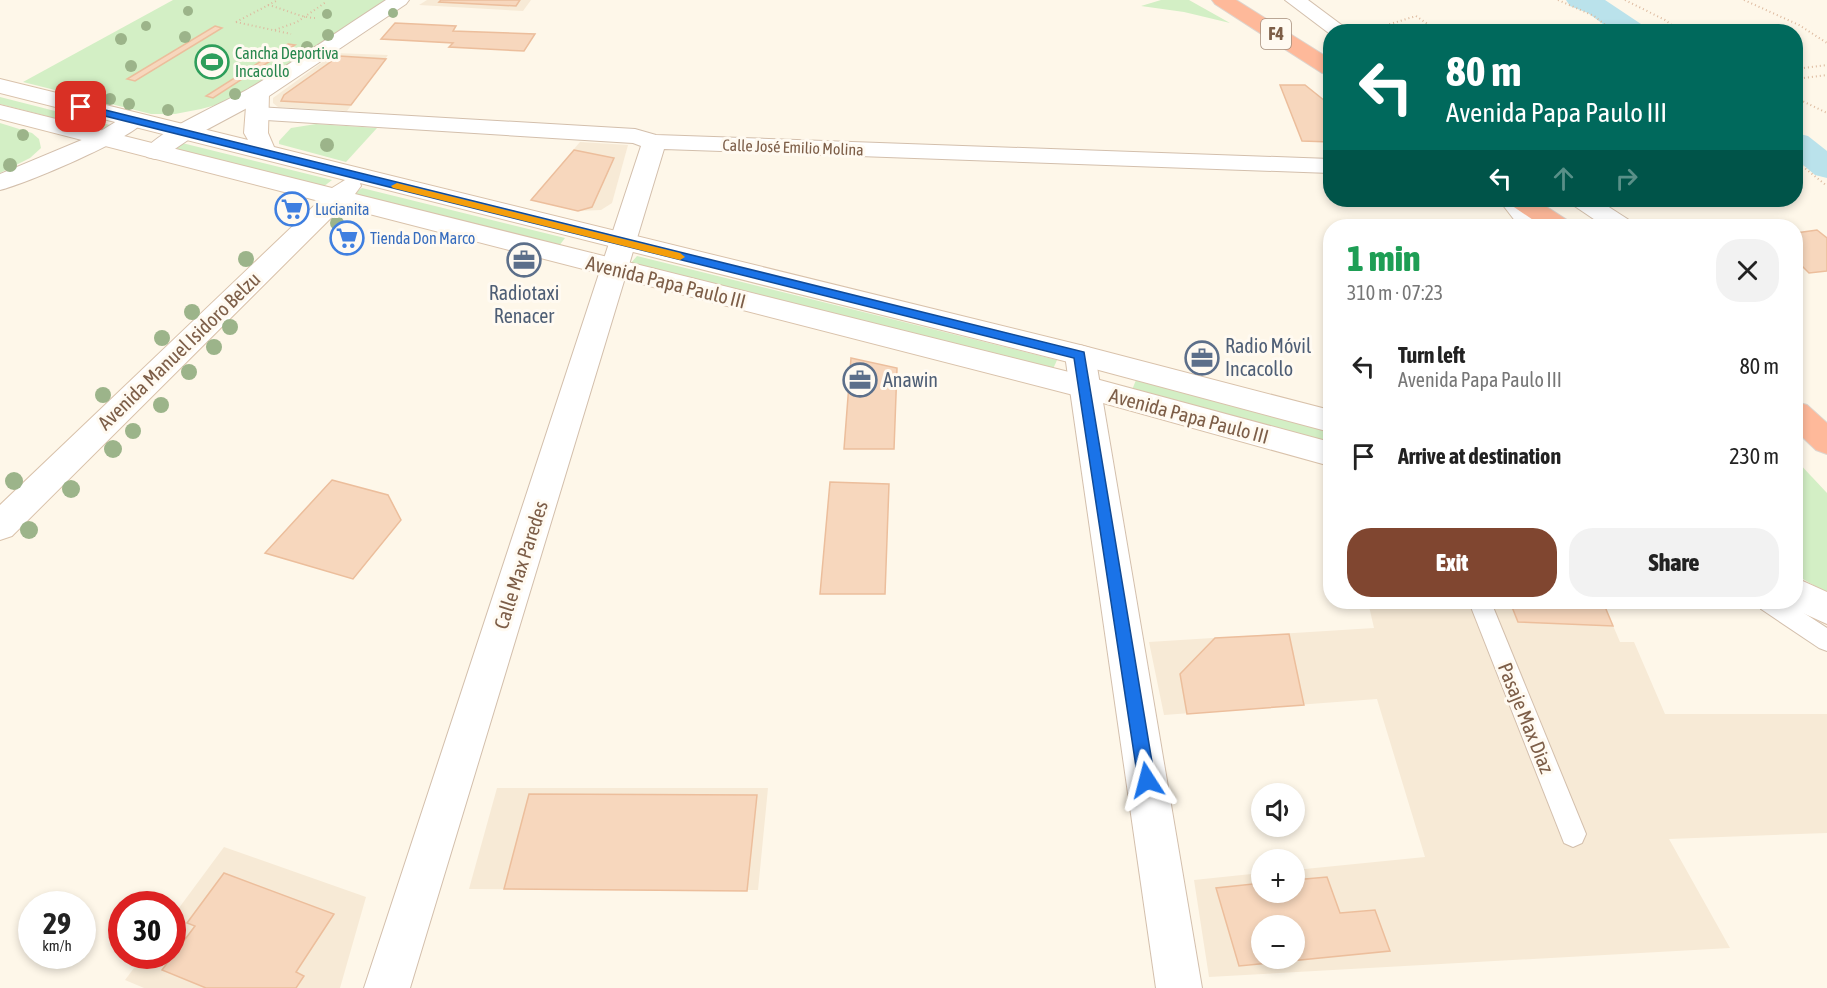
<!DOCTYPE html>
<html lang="en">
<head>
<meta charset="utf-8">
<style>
	:root { --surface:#fff; --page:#f2f2f2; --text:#222; --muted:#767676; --accent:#804630 }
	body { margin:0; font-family:"Asap Condensed",sans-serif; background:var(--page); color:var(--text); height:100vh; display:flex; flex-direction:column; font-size:22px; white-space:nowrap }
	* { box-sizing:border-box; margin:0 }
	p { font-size:20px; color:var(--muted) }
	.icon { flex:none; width:33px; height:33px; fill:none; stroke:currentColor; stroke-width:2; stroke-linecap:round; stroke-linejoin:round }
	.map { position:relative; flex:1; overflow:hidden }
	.sheet { position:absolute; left:1323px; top:219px; width:480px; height:390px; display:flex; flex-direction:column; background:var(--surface); border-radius:24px; box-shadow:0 3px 9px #0003 }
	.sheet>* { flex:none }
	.guide { position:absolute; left:1323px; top:24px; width:480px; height:183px; border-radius:24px; box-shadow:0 3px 9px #0003; background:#00695c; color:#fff; overflow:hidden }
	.tools { position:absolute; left:1251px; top:783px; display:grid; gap:12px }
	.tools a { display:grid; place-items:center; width:54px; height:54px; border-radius:50%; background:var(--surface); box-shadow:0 3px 9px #0003; font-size:30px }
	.speed { position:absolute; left:18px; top:891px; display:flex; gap:12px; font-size:30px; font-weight:700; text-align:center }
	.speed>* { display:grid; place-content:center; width:78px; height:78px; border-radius:50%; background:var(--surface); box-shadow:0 3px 9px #0003; line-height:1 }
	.speed small { font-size:15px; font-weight:400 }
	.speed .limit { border:9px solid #d22; background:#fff; color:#111 }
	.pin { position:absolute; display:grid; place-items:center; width:51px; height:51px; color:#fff; margin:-26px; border-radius:12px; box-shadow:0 3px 9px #0006 }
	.me { position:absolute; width:66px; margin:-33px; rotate:351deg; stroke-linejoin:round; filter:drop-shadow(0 0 4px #0008) }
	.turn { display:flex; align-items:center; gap:21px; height:126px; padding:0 24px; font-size:27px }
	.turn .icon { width:78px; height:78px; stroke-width:2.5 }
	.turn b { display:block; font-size:42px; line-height:51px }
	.lanes { display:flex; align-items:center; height:57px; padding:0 24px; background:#0003; justify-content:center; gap:30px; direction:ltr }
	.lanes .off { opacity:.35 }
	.round { display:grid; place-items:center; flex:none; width:63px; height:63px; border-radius:24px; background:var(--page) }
	.overview { display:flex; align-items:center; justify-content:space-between; height:102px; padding:0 24px }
	h1 { font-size:36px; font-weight:800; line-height:45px; color:#1e9e55 }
	.cta { display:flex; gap:12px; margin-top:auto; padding:12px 24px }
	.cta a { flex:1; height:69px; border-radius:24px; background:var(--accent); color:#fff; font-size:24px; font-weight:800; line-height:69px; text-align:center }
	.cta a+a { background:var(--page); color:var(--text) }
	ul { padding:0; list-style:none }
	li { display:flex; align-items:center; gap:18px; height:90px; padding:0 24px }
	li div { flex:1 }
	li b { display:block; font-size:22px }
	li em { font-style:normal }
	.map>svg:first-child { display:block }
</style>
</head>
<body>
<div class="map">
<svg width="1827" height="988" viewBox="0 0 1827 988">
	<rect width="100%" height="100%" fill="#fef7e9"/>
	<g fill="#f7ead6" fill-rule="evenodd">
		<path d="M427,0H531L523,11L419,5Z"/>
		<path d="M335,53L388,55L347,111L278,107L273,103V98Z"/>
		<path d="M580,142L628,145L612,203L601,210L578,211L531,200Z"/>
		<path d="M1368,602H1603L1620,642H1634L1665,714H1827V833L1669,839L1730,948L1209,977L1194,880L1261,873L1262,892H1294L1295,870L1425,857L1377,699L1164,715L1149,642L1374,628ZM1262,926H1294V958H1262Z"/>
		<path d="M497,788H768L758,890L469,889Z"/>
		<path d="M224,847L366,897L340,988H144L125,980L143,956H172L173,916Z"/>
	</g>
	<g fill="#d3efc5">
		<path d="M173,0H387L243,95L227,102L201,109L175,114H151L23,82Z"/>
		<path d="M1161,0H1189L1230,23L1184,12L1141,6Z"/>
		<path d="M0,97L110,125L101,130L0,104Z"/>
		<path d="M0,123L32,133L39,139L41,148L30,158L0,173Z"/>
		<path d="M316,124L377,128L346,162L279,144V141L291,128Z"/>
		<path d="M178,142L332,180L323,187L170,148Z"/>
		<path d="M362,188L565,238L559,246L354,194Z"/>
		<path d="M637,256L1057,360L1053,369L631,263Z"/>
		<path d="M1136,380L1330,431V442L1132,390Z"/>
		<path d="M1796,460L1827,493V593L1796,575Z"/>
	</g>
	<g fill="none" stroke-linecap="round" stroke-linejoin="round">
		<g fill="#bae2eb" fill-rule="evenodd">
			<path d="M1566,0H1605L1644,26L1648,32H1614L1588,13L1570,6Z"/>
			<path d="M1796,133L1808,136L1827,151V178L1815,175L1796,159Z"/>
		</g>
	</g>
	<g fill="#f7d7bd" stroke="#ecbe9c" stroke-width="1.5" fill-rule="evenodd">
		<path d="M441,0H520L516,6L439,2Z"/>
		<path d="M395,23L456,26L453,31L535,34L524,51L449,47L453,43L381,39Z"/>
		<path d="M215,26L222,28L135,81L127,79Z"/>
		<path d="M288,44L295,45L213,98L206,96Z"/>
		<path d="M339,56L386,59L351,105L281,101L284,95Z"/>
		<path d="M1280,85H1305L1330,105V142L1302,141Z"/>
		<path d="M574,150L614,158L592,207L578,211L531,200Z"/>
		<path d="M1817,230L1827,238V271L1809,273L1796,260V233Z"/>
		<path d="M851,358L897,368L894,449H844Z"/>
		<path d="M332,480L388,495L401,520L353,579L265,553Z"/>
		<path d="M830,482L889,484L885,594H820Z"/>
		<path d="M1510,602H1603L1613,626L1518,622Z"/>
		<path d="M1289,634L1304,705L1187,714L1180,674L1215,638Z"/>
		<path d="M529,794L757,795L747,891L504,889Z"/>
		<path d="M224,873L334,914L296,972L304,976L296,988H206L162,970L195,926L187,923Z"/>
		<path d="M1327,877L1340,913L1375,910L1390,951L1239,966L1216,888L1262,883V892H1294V880ZM1262,926H1294V958H1262Z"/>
	</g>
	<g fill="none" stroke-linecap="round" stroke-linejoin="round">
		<defs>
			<g id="lane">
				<path d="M1469,602H1491L1586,834L1582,843L1573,847L1564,843Z"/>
				<path d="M1758,602H1787L1827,628V651L1819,648L1761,609Z"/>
			</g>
			<g id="street">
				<path d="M386,0H409L406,4L266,98L191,138L163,157L155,159L147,157L143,152C158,130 224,103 250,88C296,61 341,29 386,0Z"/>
				<path d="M1285,0H1308L1351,32H1330V34Z"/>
				<path d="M257,107L635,129L656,135L1330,159V173L664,149L410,988H364L641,146L633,143L249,119L246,114L249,109Z"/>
				<path d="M133,114L141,116L144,121C132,139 25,184 0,190V174L96,134L125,116Z"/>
				<path d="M1570,200H1598L1629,220L1633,226H1604L1573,205Z"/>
				<path d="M1080,345L1090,348L1095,355L1202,988H1156L1065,355L1070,348Z"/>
			</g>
			<g id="secondary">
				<path d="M0,79L248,140L244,133L247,93L250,88L258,86L266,88L269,93L268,133L274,147L1080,345L1330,410V432L1080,365L360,183L361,186L355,194L1085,376L1330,442V466L1085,398L342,207L12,536L0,540V505L319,201L0,119V105L332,188L345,180L0,93Z"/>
				<path d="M1499,200H1524L1545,226H1519Z"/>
				<path d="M1796,578L1827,592V624L1783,604L1782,602H1796Z"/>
			</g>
			<g id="highway">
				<path d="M1212,0H1236L1330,59V74L1322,73L1215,4Z"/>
				<path d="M1508,200H1536L1567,220L1571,226H1542L1511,205Z"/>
				<path d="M1796,402L1807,405L1827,423V454L1816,450L1796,431Z"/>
			</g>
		</defs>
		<use href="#lane" stroke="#d3bfac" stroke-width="2"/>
		<use href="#street" stroke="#d3bfac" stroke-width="2"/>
		<use href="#secondary" stroke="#d9c2ab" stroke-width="2"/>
		<use href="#highway" stroke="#ddd5cf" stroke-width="2"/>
		<g stroke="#ddba9f" stroke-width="2" stroke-dasharray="1 3" stroke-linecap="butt">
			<path d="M1558,0L1594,16L1614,32"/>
			<path d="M1625,0L1665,20L1681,32"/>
			<path d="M1744,0L1799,25L1827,43"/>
			<path d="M268,5C285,9 298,17 315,18"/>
			<path d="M236,22L291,34"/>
			<path d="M236,22L278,0"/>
			<path d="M1374,29L1416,16L1439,32"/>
			<path d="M275,30L297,22L326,2"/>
			<path d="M1796,69L1827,65"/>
			<path d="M1796,79L1827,75"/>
			<path d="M1796,98L1827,113"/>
			<path d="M1796,161L1827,186"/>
		</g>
		<use href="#lane" fill="#fff" fill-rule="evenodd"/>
		<use href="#street" fill="#fff" fill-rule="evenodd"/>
		<use href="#secondary" fill="#fff" fill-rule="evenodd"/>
		<use href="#highway" fill="#feb99a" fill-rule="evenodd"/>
	</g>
	<g fill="#9cb48a">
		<circle cx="188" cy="11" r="5"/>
		<circle cx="393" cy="13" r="5"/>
		<circle cx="327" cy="14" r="5"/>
		<circle cx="146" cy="26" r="5"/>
		<circle cx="328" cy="35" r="6"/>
		<circle cx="185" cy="37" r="6"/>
		<circle cx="121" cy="39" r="6"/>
		<circle cx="307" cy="47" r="6"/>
		<circle cx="131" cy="66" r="6"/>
		<circle cx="68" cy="89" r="6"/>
		<circle cx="235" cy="94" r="6"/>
		<circle cx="110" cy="99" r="6"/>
		<circle cx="129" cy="104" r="6"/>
		<circle cx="168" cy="110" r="6"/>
		<circle cx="23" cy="135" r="6"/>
		<circle cx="327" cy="145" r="7"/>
		<circle cx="10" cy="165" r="7"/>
		<circle cx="337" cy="223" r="7"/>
		<circle cx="246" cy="259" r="8"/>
		<circle cx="192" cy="312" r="8"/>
		<circle cx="230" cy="327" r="8"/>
		<circle cx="162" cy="338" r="8"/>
		<circle cx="214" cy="347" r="8"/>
		<circle cx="189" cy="372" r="8"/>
		<circle cx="103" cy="395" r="8"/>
		<circle cx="161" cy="405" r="8"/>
		<circle cx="133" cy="431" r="8"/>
		<circle cx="113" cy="449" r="9"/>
		<circle cx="14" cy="481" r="9"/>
		<circle cx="71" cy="489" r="9"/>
		<circle cx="29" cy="530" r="9"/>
	</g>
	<path fill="#1a73e8" stroke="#114b97" stroke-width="1.5" d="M81,104L1084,352L1155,780L1153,786L1147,788L1141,786L1138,780L1074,358L77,109L76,107Z"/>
	<path fill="#f59e0b" d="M397,183L680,253L685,257L680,260L393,188L391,186Z"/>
	<defs>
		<symbol id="stadium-ring" viewBox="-11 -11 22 22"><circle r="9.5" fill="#fffaf1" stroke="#2e9e5b" stroke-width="1.5"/><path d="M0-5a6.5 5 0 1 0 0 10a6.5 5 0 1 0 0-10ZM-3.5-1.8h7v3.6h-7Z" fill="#2e9e5b"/></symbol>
		<symbol id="supermarket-ring" viewBox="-11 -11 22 22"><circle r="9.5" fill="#fffaf1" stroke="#3f7fe0" stroke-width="1.5"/><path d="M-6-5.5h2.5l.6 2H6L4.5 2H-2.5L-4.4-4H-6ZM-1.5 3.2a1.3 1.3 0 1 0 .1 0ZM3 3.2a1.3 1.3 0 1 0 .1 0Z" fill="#3f7fe0"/></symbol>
		<symbol id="office-ring" viewBox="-11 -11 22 22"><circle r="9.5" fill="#fffaf1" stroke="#5c6f8a" stroke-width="1.5"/><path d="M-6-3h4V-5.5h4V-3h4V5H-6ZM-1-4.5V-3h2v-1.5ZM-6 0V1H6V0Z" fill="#5c6f8a"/></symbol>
	</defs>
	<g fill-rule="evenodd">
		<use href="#stadium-ring" x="193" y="43" width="38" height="38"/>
		<use href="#supermarket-ring" x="273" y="190" width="38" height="38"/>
		<use href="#supermarket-ring" x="328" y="219" width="38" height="38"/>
		<use href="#office-ring" x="505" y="241" width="38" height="38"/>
		<use href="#office-ring" x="1183" y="339" width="38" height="38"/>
		<use href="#office-ring" x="841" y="361" width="38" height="38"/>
	</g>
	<g text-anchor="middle" stroke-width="6" stroke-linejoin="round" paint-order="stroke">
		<g font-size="16" fill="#27864d" stroke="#fffaf1" text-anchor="start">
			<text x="235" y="59">Cancha Deportiva<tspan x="235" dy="18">Incacollo</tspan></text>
		</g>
		<g font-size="16" fill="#7d5e48" stroke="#fffaf1">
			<text transform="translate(793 147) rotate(2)" y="6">Calle José Emilio Molina</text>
		</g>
		<g font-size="16" fill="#366cbe" stroke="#fffaf1" text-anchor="start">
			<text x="315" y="215">Lucianita</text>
			<text x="370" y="244">Tienda Don Marco</text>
		</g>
		<rect fill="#fffaf1" stroke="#a48d7b" stroke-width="1.5" x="1261" y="19" width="30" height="30" rx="4.5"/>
		<g font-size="18" font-weight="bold" fill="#7d5e48">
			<text x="1276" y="40">F4</text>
		</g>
		<g font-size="20" fill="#7d5e48" stroke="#fffaf1">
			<text transform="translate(666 282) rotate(14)" y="7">Avenida Papa Paulo III</text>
			<text transform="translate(179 351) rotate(-44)" y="7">Avenida Manuel Isidoro Belzu</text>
			<text transform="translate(1189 416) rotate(15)" y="7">Avenida Papa Paulo III</text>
			<text transform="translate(521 565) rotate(-72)" y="7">Calle Max Paredes</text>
			<text transform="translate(1526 718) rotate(68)" y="7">Pasaje Max Diaz</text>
		</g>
		<g font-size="20" fill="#4e5e75" stroke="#fffaf1" text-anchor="start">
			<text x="524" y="300" text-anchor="middle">Radiotaxi<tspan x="524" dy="23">Renacer</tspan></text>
			<text x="1225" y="353">Radio Móvil<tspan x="1225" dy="23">Incacollo</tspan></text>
			<text x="883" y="387">Anawin</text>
		</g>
	</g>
</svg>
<div class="tools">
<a><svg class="icon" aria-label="sound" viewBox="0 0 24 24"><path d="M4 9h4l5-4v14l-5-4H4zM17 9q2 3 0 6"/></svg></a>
<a>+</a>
<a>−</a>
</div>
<div class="speed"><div>29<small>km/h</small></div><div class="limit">30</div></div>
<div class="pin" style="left:81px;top:107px;background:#d93025"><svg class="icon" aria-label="arrive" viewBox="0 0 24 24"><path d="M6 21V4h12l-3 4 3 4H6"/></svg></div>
<svg class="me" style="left:1147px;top:780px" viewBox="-20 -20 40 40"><path d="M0-17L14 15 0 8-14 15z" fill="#1a73e8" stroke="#fff" stroke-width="4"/></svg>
<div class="guide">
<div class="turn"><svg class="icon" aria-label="left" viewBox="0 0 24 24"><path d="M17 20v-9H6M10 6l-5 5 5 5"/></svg><div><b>80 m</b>Avenida Papa Paulo III</div></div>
<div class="lanes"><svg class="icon" aria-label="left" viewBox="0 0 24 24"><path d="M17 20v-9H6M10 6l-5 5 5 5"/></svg><svg class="icon off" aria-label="ahead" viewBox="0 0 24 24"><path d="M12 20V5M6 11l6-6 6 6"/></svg><svg class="icon off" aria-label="right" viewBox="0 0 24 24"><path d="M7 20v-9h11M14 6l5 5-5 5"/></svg></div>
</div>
<section class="sheet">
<div class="overview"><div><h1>1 min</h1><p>310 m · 07:23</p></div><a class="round"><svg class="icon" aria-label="close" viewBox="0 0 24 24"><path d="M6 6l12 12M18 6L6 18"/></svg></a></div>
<ul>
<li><svg class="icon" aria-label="left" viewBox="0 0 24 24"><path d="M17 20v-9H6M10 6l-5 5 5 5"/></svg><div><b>Turn left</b><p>Avenida Papa Paulo III</p></div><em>80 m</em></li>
<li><svg class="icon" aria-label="arrive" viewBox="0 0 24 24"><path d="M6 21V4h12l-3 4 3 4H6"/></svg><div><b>Arrive at destination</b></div><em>230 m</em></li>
</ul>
<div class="cta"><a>Exit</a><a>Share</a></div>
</section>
</div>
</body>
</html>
